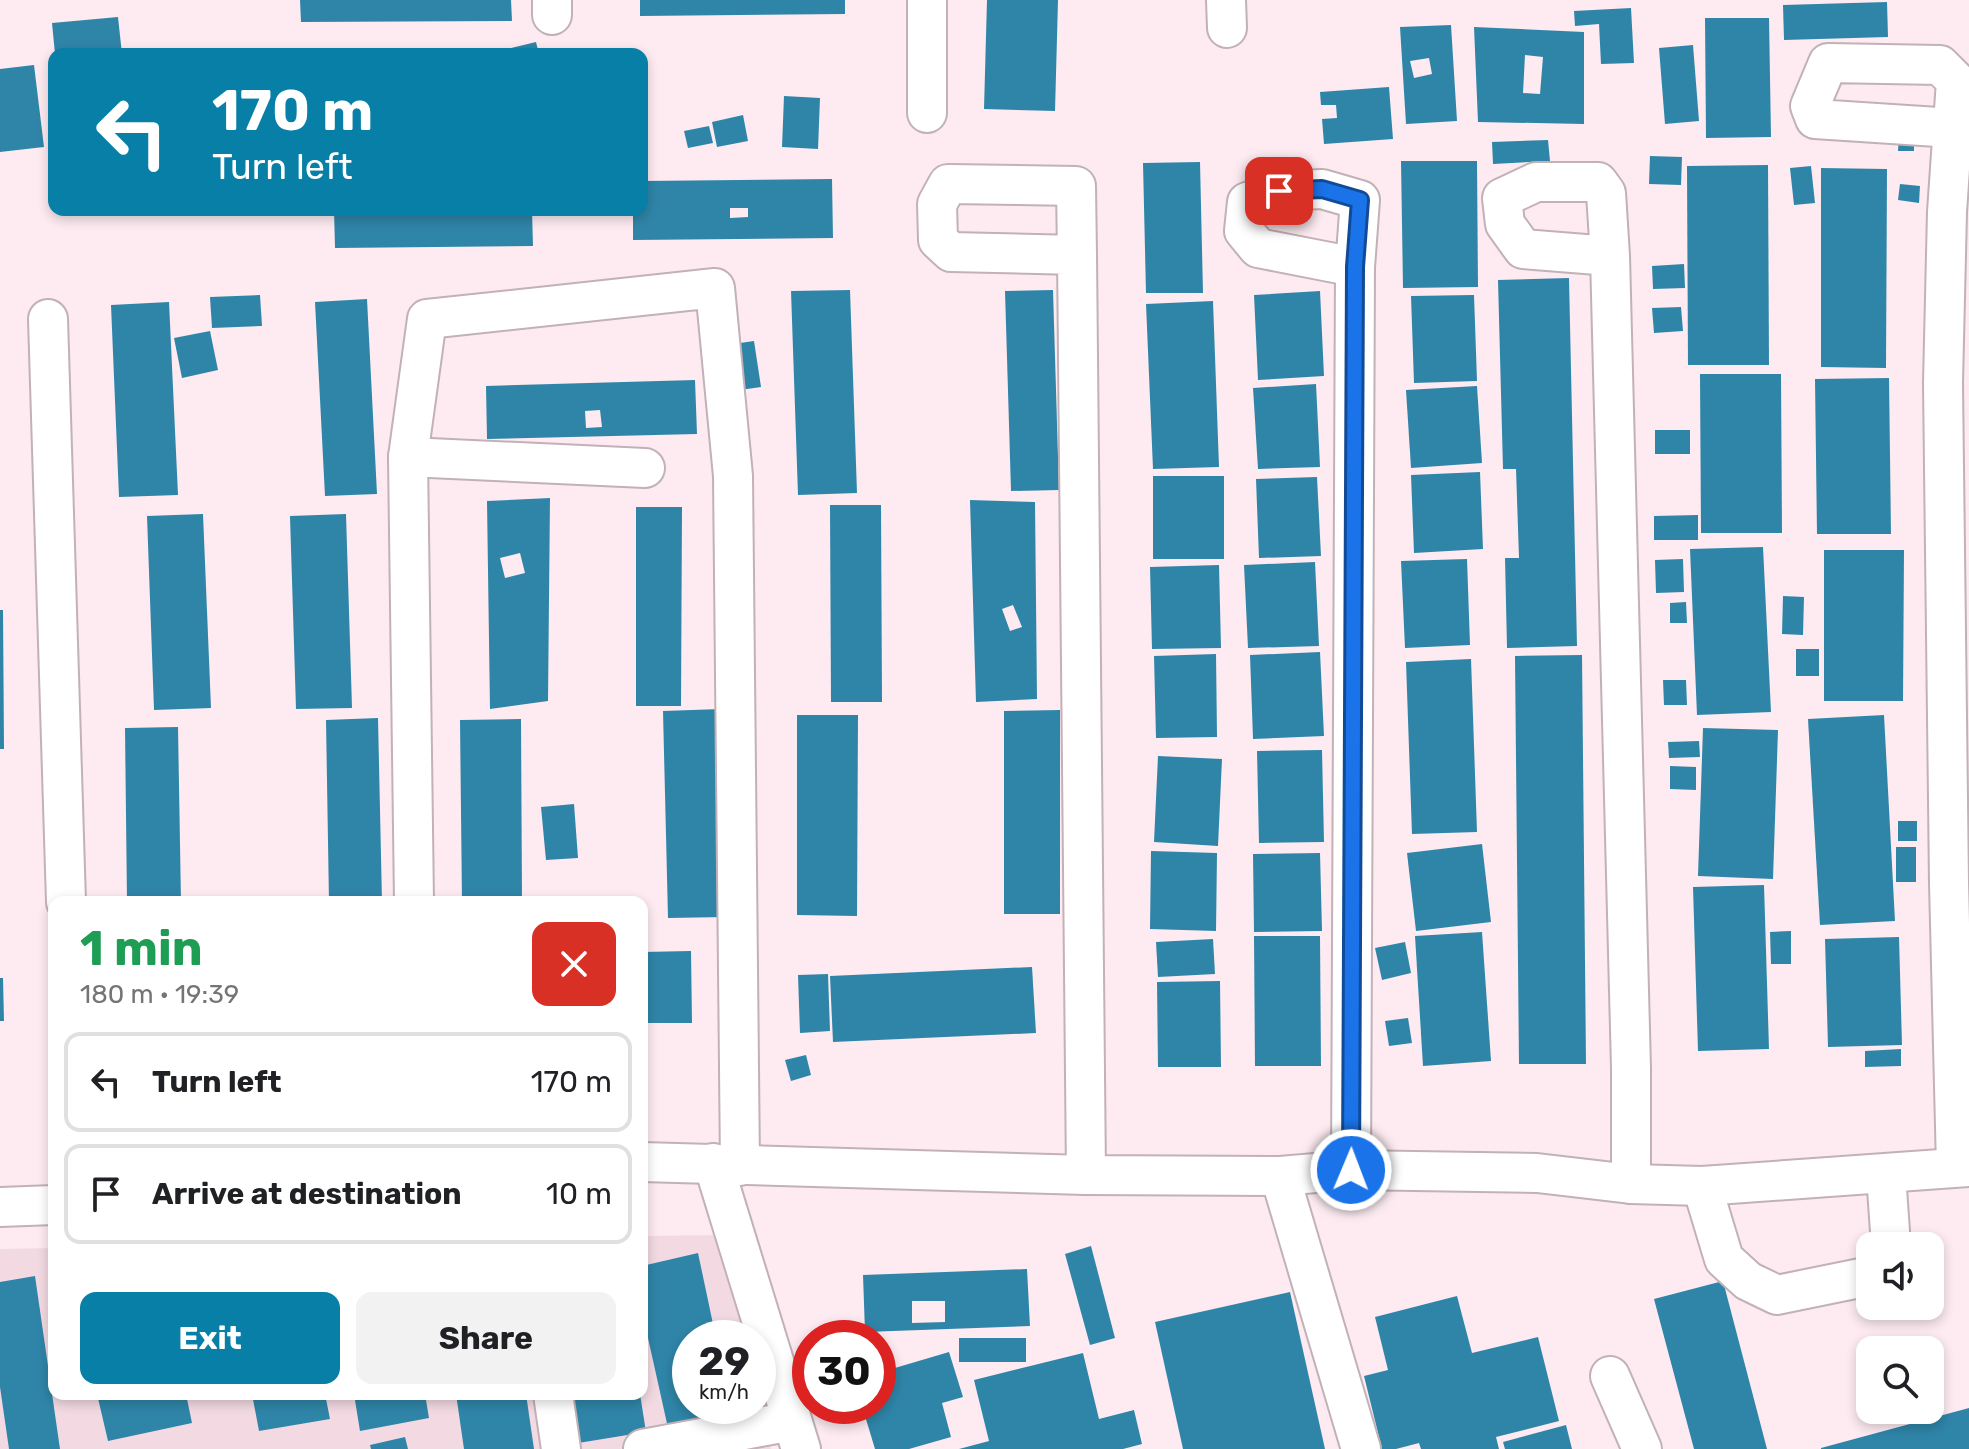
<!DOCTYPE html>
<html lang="en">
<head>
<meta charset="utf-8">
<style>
	:root { --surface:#fff; --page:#f2f2f2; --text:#202124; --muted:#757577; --line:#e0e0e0; --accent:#077fa6 }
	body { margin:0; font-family:Rubik,sans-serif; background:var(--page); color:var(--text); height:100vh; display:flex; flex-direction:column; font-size:30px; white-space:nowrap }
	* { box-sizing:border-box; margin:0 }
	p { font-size:26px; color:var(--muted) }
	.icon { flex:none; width:44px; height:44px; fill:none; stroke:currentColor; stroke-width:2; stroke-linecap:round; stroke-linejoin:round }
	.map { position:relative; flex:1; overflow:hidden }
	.drawer { position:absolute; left:48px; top:896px; width:600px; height:504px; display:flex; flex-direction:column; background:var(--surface); border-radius:16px; box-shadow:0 4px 12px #0003 }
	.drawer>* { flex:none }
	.hud { position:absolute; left:48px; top:48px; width:600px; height:168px; border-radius:16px; box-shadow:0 4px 12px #0003; background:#077fa6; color:#fff; overflow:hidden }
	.fabs { position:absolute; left:1856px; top:1232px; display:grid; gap:16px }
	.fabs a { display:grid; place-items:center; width:88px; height:88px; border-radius:16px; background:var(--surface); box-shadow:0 4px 12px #0003; font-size:40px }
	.speed { position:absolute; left:672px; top:1320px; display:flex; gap:16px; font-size:40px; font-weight:700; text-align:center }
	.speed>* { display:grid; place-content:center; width:104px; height:104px; border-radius:50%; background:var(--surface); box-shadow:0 4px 12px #0003; line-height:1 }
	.speed small { font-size:20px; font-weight:400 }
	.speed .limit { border:12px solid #d22; background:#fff; color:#111 }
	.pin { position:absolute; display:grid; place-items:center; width:68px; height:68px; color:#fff; margin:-34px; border-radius:16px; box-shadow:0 4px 12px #0006 }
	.me { position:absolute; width:88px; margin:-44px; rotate:1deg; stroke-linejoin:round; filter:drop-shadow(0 0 6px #0008) }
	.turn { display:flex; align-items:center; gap:28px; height:168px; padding:0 32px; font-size:36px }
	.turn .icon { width:104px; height:104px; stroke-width:2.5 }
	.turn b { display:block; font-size:56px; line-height:68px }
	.round { display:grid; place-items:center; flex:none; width:84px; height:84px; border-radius:16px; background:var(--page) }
	.summary { display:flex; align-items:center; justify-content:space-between; height:136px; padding:0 32px }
	h1 { font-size:48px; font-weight:700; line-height:60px; color:#1e9e55 }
	.cta { display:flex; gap:16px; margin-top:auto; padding:16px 32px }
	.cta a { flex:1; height:92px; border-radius:16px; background:var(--accent); color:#fff; font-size:32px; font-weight:700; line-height:92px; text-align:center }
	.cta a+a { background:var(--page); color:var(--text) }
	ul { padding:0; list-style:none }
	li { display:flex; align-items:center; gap:24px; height:100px; margin:0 16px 12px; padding:0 16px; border:4px solid var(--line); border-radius:16px }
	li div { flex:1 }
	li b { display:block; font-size:30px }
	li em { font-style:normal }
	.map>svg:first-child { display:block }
</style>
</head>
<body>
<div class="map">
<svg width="1969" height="1449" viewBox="0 0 1969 1449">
	<rect width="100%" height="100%" fill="#fdebf1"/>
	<path fill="#f3dae2" d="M724,1235L747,1338H690V1406H758V1389L771,1449H0V1249L54,1248V1394H642V1236Z"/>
	<g fill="#2f85a8" fill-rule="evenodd">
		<path d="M300,0H511L512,21L301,22Z"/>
		<path d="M640,0H845V14L640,16Z"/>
		<path d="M987,0H1058L1055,111L984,109Z"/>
		<path d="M1887,2L1888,37L1784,40L1783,5Z"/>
		<path d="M1631,8L1634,63L1601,64L1599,24L1575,26L1574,11Z"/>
		<path d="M118,17L122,54H55L52,23Z"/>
		<path d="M1705,18H1769L1771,137L1706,138Z"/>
		<path d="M1451,25L1457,121L1406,124L1400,27ZM1429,58L1432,74L1414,78L1410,61Z"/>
		<path d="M1474,27L1584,32V124L1478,122ZM1525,55L1543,57L1540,94L1523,93Z"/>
		<path d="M536,42L539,54H504L503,50Z"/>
		<path d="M1693,45L1699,121L1665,124L1659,48Z"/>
		<path d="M34,65L44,147L0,152V69Z"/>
		<path d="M1389,87L1393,139L1324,144L1322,119L1337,118L1336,105H1321L1320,92Z"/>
		<path d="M784,96L820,98L818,149L782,147Z"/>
		<path d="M743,115L748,141L717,147L712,122Z"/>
		<path d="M709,126L713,143L688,148L684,131Z"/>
		<path d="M1899,136L1914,137V151H1898Z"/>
		<path d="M1548,140L1550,161L1493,164L1492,142Z"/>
		<path d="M1650,156L1682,157L1681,185L1649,184Z"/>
		<path d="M1401,161H1477L1478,287L1403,288Z"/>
		<path d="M1200,162L1203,293H1146L1143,163Z"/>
		<path d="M1768,165L1769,365H1688L1687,166Z"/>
		<path d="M1811,166L1815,203L1794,205L1790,168Z"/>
		<path d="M1821,168L1887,169L1886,368L1821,367Z"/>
		<path d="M832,179L833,238L633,240V210H642V181ZM730,208H748V217L730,218Z"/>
		<path d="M1900,184L1920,186L1919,203L1898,200Z"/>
		<path d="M334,210H532L533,246L335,248Z"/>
		<path d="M1684,264L1685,288L1653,289L1652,266Z"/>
		<path d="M1569,278L1577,646L1507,648L1505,558H1519L1516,469H1503L1498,280Z"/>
		<path d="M850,290L857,493L798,495L791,291Z"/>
		<path d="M1053,290L1059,490L1011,491L1005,291Z"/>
		<path d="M1320,291L1324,376L1258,380L1254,295Z"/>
		<path d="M260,295L262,326L212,328L210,297Z"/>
		<path d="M1474,295L1477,381L1414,383L1411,296Z"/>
		<path d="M367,299L377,494L325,496L315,302Z"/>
		<path d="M1213,301L1219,467L1153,469L1146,304Z"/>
		<path d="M169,302L178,495L119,497L111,305Z"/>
		<path d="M1681,307L1683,331L1654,333L1652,308Z"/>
		<path d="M210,331L218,370L182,378L174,338Z"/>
		<path d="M754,341L761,387L733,391L726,345Z"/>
		<path d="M1700,374H1781L1782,533H1701Z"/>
		<path d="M1889,378L1891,534H1817L1815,379Z"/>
		<path d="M695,380L697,434L487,439L486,386ZM600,410L602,427L586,428L585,411Z"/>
		<path d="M1316,384L1320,467L1258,469L1253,388Z"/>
		<path d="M1477,386L1482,463L1411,468L1406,390Z"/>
		<rect x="1655" y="430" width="35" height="24"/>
		<path d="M1480,472L1483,549L1414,553L1411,475Z"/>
		<rect x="1153" y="476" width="71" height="83"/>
		<path d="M1317,477L1321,556L1259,558L1256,479Z"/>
		<path d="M550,498L548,701L490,709L487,501ZM520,553L525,573L505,578L500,558Z"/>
		<path d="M970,500L1035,502L1037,699L976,702ZM1013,605L1022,627L1010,631L1002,609Z"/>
		<path d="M830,505H881L882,702H831Z"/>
		<path d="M636,507H682L681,706H636Z"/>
		<path d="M203,514L211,708L154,710L147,516Z"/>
		<path d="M346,514L352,708L296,709L290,516Z"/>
		<path d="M1698,515V540H1654V516Z"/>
		<path d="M1763,547L1771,712L1697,715L1690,549Z"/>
		<path d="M1824,550H1904L1903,701H1824Z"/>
		<path d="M1467,559L1470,645L1405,648L1401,561Z"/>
		<path d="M1683,559L1684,592L1656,593L1655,560Z"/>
		<path d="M1315,562L1319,646L1248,648L1244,565Z"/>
		<path d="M1219,565L1221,648L1152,649L1150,567Z"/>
		<path d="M1783,596L1804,597L1803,635L1782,634Z"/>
		<path d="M1686,602L1687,623H1670V603Z"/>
		<path d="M0,610H3L4,749H0Z"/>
		<rect x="1796" y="649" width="23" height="27"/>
		<path d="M1320,652L1324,736L1253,739L1250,655Z"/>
		<path d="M1216,654L1217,737L1156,738L1154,656Z"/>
		<path d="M1582,655L1586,1064H1519L1515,656Z"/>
		<path d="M1471,659L1477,832L1412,834L1406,662Z"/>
		<path d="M1663,680H1686L1687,705H1664Z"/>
		<path d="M721,709L727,917L668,918L663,711Z"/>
		<path d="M1060,710V914H1004V711Z"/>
		<path d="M797,715H858L857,916L797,915Z"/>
		<path d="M1884,715L1895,921L1820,925L1808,719Z"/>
		<path d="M378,718L382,902H329L326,720Z"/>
		<path d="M521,719L522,902H462L460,720Z"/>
		<path d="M178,727L181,902H127L125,728Z"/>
		<path d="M1703,728L1778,730L1773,879L1698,876Z"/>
		<path d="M1699,741L1700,757L1669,758L1668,742Z"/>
		<path d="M1322,750L1324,842L1259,843L1257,751Z"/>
		<path d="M1158,756L1222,759L1218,846L1154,842Z"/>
		<path d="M1670,766L1696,767V790L1670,789Z"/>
		<path d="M574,804L578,858L546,860L541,807Z"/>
		<rect x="1898" y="821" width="19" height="20"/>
		<path d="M1482,844L1491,922L1416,931L1407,853Z"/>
		<rect x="1896" y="847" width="20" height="35"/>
		<path d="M1151,851L1217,853L1216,931L1150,929Z"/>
		<path d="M1320,853L1322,931L1254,932L1253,854Z"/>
		<path d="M1764,885L1769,1049L1698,1051L1693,887Z"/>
		<path d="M1791,931V964H1771L1770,932Z"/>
		<path d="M1482,932L1491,1061L1423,1066L1415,936Z"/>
		<path d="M1254,936H1320L1321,1066H1255Z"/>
		<path d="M1899,937L1902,1045L1828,1047L1825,939Z"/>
		<path d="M1213,939L1215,974L1158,977L1156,942Z"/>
		<path d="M1405,942L1411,973L1382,980L1375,948Z"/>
		<path d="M691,951L692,1023H642V952Z"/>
		<path d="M1032,967L1036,1033L833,1042L830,976Z"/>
		<path d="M828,974L830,1031L800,1033L798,975Z"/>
		<path d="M0,978H3L4,1021H0Z"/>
		<path d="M1220,981L1221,1067H1158L1157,982Z"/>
		<path d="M1408,1018L1412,1043L1389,1046L1385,1021Z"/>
		<path d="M1901,1049V1066L1865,1067V1051Z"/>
		<path d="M806,1055L811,1075L791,1081L785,1060Z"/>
		<path d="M1091,1246L1115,1338L1090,1345L1065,1254Z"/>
		<path d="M698,1253L716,1338H690V1406H731L733,1414L668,1428L642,1311V1266Z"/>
		<path d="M1027,1269L1030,1326L865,1332L863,1275ZM912,1301H945V1322L912,1323Z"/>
		<path d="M35,1276L60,1449H9L0,1387V1282Z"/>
		<path d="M1723,1281L1767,1449H1694L1654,1299Z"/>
		<path d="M1290,1292L1325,1449H1183L1155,1322Z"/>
		<path d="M1457,1296L1472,1353L1538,1337L1559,1421L1496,1437L1499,1449H1421L1419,1443L1396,1449H1382L1364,1376L1388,1370L1375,1317Z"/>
		<rect x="959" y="1338" width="67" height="24"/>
		<path d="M949,1352L963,1397L942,1403L951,1437L909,1449H875L862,1406H878V1373Z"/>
		<path d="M1083,1353L1099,1419L1134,1410L1142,1444L1123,1449H959L989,1441L974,1380Z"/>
		<path d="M97,1394H186L192,1423L108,1441Z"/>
		<path d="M252,1394H325L330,1419L259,1431Z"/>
		<path d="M354,1394H425L429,1418L360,1431Z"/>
		<path d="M456,1394H526L534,1449H464Z"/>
		<path d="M563,1394H640L646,1432L572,1444Z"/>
		<path d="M1969,1408V1449H1821V1448Z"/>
		<path d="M1566,1425L1572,1449H1505L1503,1442Z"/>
		<path d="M405,1437L408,1449H371L370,1445Z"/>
	</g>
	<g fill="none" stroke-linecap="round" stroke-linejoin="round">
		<defs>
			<g id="minor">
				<path d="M1226,0L1227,28"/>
				<path d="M552,15V0"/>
				<path d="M927,113V0"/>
				<path d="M1953,128L1815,119L1810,106L1828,63L1940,65L1956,81L1947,212L1943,383L1949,883L1956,1167"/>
				<path d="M1077,255L951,252L938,240L937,204L948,184L1076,186L1077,255L1086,1175"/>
				<path d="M1610,256L1523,249L1505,224L1502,198L1536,182H1598L1606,193L1610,256L1631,1068V1184"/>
				<path d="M48,319L66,902"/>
				<path d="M408,457L645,468"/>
				<path d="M414,902L408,457L427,319L715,288L733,476L740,1166"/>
				<path d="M642,1162L1086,1175L1280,1176L1351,1170L1537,1173L1631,1184L1702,1186L1969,1167"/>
				<path d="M713,1163L801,1449"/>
				<path d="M1351,1170L1355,267L1360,200L1322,189L1279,191L1247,202L1244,231L1258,248L1355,267"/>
				<path d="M1886,1174L1891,1246"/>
				<path d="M1280,1176L1361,1449"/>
				<path d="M1702,1186L1724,1259L1748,1281L1777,1295L1870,1276"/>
				<path d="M0,1207L54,1205"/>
				<path d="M1610,1376L1642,1449"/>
				<path d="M553,1394L561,1449"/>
				<path d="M643,1449L792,1421"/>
			</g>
		</defs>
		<use href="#minor" stroke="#c2b1b6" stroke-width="42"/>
		<use href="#minor" stroke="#fff" stroke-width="38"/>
	</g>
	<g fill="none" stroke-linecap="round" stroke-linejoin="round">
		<defs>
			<path id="route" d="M1279,191L1322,189L1360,200L1355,267L1351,1170"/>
		</defs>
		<use href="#route" stroke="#114b97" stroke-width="20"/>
		<use href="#route" stroke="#1a73e8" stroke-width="14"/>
	</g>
</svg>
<div class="fabs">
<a><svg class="icon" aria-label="sound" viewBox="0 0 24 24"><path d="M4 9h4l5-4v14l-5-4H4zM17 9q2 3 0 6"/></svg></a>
<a><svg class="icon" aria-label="search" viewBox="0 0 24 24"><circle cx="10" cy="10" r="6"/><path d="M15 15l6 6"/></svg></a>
</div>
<div class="speed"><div>29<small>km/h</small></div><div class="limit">30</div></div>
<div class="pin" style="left:1279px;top:191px;background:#d93025"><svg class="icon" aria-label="arrive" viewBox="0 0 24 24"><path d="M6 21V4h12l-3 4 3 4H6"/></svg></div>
<svg class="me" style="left:1351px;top:1170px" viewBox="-20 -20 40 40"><circle r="17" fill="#1a73e8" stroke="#fff" stroke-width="3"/><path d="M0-11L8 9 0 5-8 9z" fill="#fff"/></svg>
<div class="hud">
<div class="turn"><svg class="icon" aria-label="left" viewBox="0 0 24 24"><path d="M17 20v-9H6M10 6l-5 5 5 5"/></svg><div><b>170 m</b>Turn left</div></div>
</div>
<section class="drawer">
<div class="summary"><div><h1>1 min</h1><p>180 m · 19:39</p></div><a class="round" style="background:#d93025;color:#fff"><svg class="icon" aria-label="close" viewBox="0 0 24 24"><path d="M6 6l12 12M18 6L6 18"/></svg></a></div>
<ul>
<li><svg class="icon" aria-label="left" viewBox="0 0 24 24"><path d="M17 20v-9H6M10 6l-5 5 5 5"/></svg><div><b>Turn left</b></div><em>170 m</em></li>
<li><svg class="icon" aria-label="arrive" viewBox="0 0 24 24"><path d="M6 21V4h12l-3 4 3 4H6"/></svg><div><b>Arrive at destination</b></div><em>10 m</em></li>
</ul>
<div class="cta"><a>Exit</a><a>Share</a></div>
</section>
</div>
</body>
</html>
